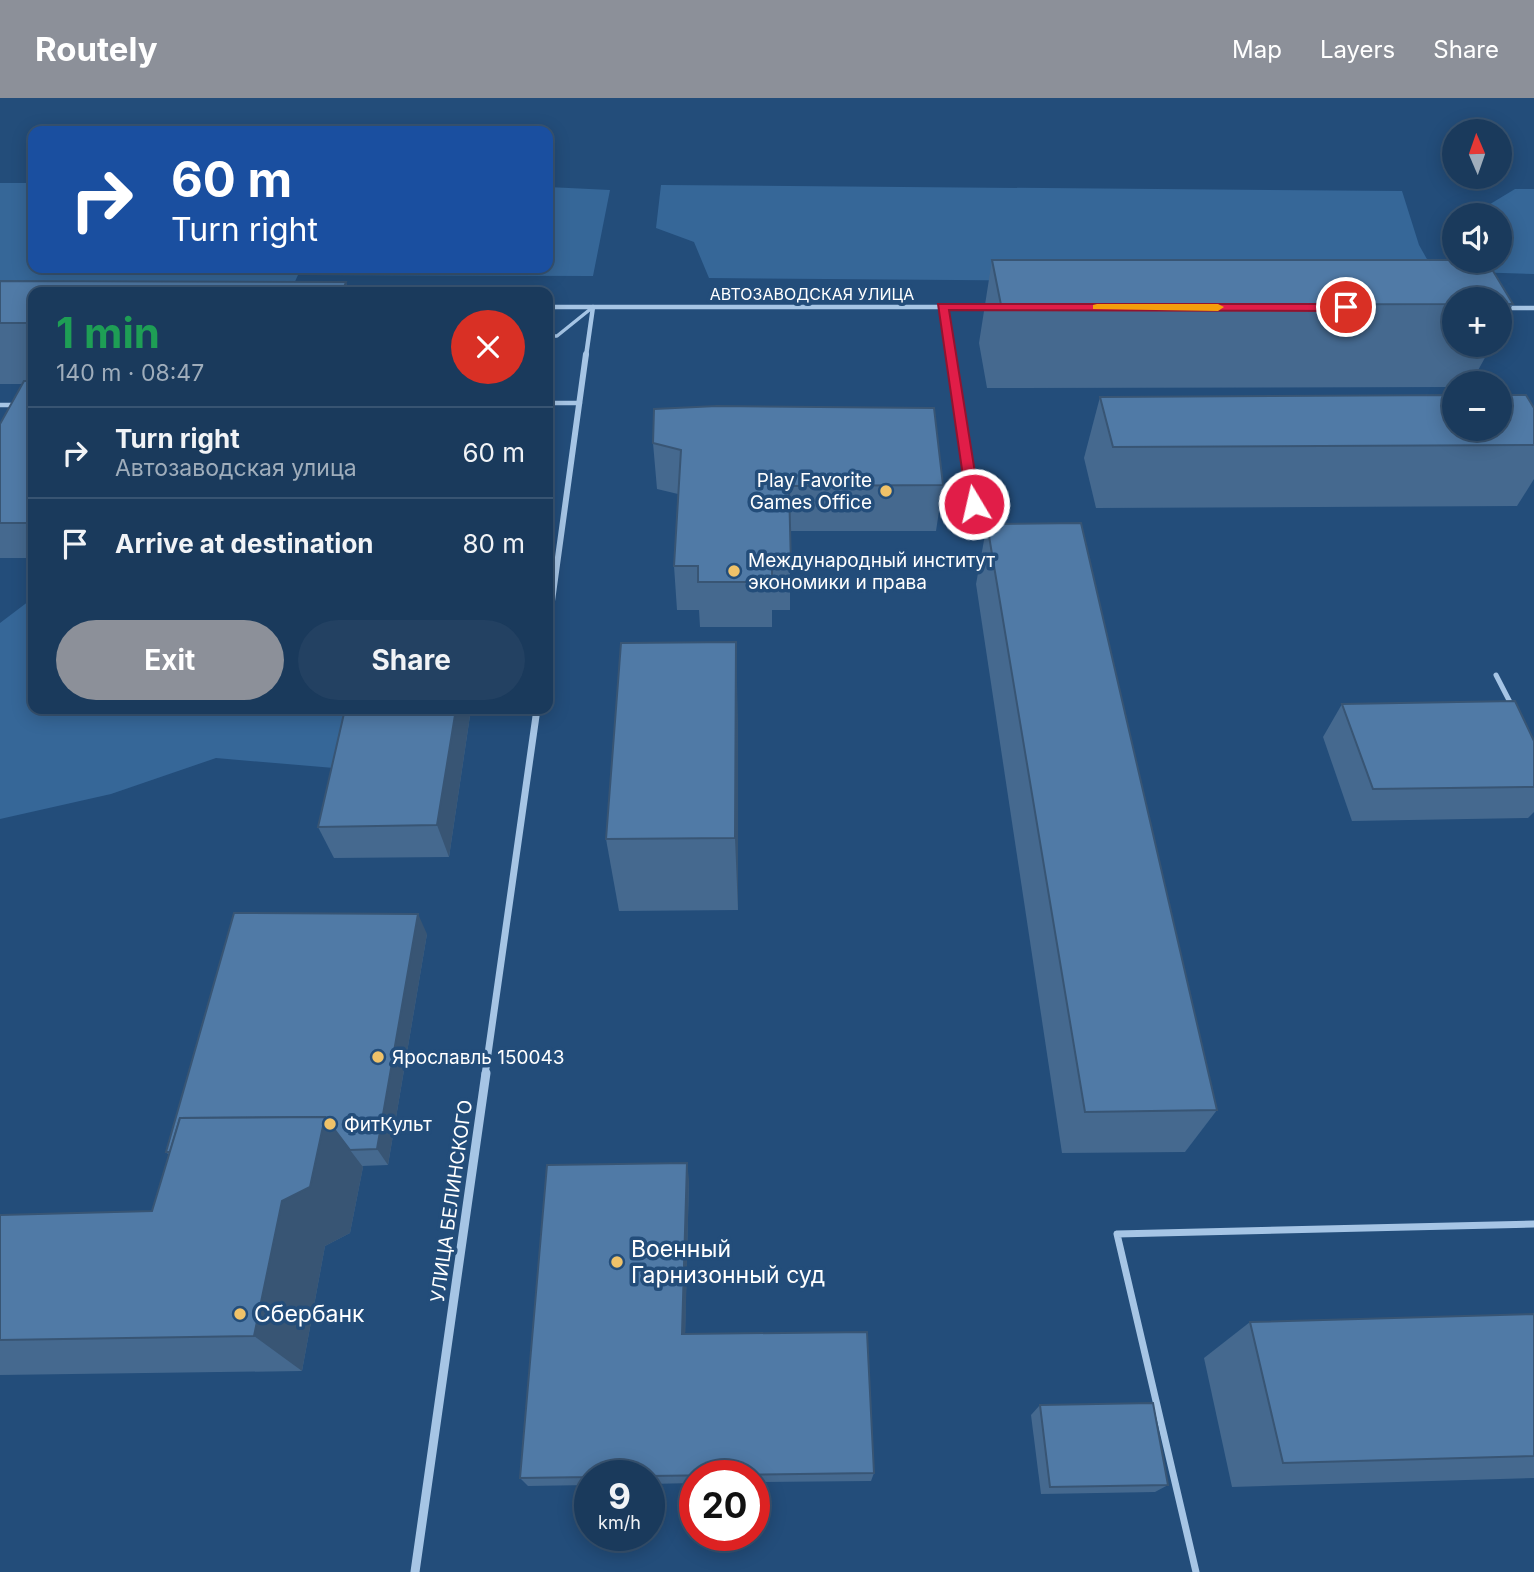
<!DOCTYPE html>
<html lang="en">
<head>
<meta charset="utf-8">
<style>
	:root { --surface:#1a3a5c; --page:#234162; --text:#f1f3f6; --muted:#9fadbb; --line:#385472; --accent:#8c9099 }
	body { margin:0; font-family:Inter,sans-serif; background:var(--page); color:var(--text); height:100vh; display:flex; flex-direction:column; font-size:26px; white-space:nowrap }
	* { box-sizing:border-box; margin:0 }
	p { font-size:23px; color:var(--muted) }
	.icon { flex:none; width:38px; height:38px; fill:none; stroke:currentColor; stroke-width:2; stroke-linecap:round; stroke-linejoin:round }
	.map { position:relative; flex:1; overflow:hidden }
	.side { position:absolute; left:28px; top:189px; width:525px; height:427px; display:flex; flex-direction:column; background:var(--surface); border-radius:14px; box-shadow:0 4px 18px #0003,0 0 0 2px var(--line) }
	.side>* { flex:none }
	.guide { position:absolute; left:28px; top:28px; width:525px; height:147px; border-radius:14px; box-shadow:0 4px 18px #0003,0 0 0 2px var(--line); background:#1a4fa0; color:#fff; overflow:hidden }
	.needle { width:46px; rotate:358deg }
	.tools { position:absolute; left:1442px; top:21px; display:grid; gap:14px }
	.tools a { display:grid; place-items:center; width:70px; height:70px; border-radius:50%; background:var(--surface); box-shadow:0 4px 18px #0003,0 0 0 2px var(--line); font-size:35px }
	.speed { position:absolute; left:574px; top:1362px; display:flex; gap:14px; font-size:35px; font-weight:700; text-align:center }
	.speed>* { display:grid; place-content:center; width:91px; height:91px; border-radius:50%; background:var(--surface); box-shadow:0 4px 18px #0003,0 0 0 2px var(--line); line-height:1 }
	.speed small { font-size:18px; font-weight:400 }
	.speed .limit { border:10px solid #d22; background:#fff; color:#111 }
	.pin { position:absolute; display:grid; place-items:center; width:60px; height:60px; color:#fff; margin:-30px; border:4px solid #fff; border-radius:50%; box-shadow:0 2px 7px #0007 }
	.me { position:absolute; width:77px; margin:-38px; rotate:351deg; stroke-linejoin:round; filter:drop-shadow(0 0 5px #0008) }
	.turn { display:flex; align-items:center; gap:24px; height:147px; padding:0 28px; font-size:32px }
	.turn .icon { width:91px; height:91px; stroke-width:2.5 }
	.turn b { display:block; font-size:49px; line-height:60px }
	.round { display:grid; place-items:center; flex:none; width:74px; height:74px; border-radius:37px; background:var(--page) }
	.overview { display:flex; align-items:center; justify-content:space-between; height:119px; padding:0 28px }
	h1 { font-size:42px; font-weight:700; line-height:52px; color:#1e9e55 }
	.primary-button { display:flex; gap:14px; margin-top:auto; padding:14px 28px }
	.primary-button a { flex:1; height:80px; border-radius:42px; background:var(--accent); color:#fff; font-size:28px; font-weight:700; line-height:80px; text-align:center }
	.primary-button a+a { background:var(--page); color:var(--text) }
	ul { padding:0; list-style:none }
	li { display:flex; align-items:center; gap:21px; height:91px; padding:0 28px; border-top:2px solid var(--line) }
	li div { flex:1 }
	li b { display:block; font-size:26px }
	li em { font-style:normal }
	header { display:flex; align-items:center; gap:42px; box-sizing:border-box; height:98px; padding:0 35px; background:var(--accent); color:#fff }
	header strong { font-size:33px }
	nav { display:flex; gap:38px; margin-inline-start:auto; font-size:24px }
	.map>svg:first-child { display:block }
</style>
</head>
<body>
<header>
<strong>Routely</strong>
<nav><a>Map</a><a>Layers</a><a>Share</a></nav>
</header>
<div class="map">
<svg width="1534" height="1474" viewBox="0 0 1534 1474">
	<rect width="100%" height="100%" fill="#234d7a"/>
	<g fill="#366798">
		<path d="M0,85H33V170H548V89L610,92L593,178L298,177L292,190H0Z"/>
		<path d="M661,87L1402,93L1419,147L1441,186L709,180L694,144L656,130Z"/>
		<path d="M1515,91H1534V176L1472,174L1471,163H1500V117H1472Z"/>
		<path d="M33,500V611H346L334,670L216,660L111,696L0,721V525Z"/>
	</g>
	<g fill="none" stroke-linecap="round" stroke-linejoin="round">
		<g stroke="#a6c5e5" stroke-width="3.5">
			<path d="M942,209L950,258"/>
			<path d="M548,238H557L593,209"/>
		</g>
		<g stroke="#a6c5e5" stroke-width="4.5">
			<path d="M950,256L974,406"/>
			<path d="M548,305H580"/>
			<path d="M0,307H18"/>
		</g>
		<path stroke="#a6c5e5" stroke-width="5" d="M1496,577L1512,608"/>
		<path stroke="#a6c5e5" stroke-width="7" d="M1196,1474L1117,1136L1534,1126"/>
		<g stroke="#a6c5e5" stroke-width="4.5">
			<path d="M548,209H992"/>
			<path d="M1500,210H1534"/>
			<path d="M586,258L593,209"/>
		</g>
		<path stroke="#a6c5e5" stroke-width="6" d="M548,532L586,256"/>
		<path stroke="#a6c5e5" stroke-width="7" d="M485,977L537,611"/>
		<path stroke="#a6c5e5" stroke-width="9" d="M415,1474L486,975"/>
	</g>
	<g fill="#45698f">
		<path d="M992,162H1454V163H1487L1513,206L1500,232V201H1454V247H1492L1471,285H1454V289L987,290L979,245Z"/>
		<path d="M0,183L346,184L349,194H33V460H0V326L22,286H0Z"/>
		<path d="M1100,299L1534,310V381L1517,408L1096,410L1084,360Z"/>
		<path d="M653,345L943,387L936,433H790V512H772V529H700L699,512H677L674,468L678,396L657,391Z"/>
		<path d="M987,426L1217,1012L1185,1054L1062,1055L976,486Z"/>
		<path d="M1342,606L1534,643V714L1528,720L1352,723L1323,639Z"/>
		<path d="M345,611H471L449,759L334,760L318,729Z"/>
		<path d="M738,623V812L619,813L606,741Z"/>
		<path d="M427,836L388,1067L362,1068L363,1069L350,1135L325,1148L302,1273L0,1277V1117L152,1113L169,1057L166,1054Z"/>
		<path d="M689,1081L685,1236L874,1375L871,1383L754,1384V1377H695V1385L649,1386V1377H590V1387L528,1388L520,1380Z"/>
		<path d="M1534,1216V1380L1232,1389L1204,1260L1250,1224Z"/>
		<path d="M1040,1307L1168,1387L1155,1394L1041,1396L1031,1317Z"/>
	</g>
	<g fill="#385574">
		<path d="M346,184L349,194H342Z"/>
		<path d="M736,544L738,623V812L735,740Z"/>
		<path d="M456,611H471L449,759L437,727Z"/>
		<path d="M418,816L427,836L388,1067L377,1051Z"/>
		<path d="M325,1019L363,1069L350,1135L325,1148L302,1273L254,1238L282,1103Z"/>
		<path d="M687,1065L689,1081L685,1248L682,1236Z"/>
	</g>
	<g fill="#507aa6" stroke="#385574" stroke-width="2">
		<path d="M992,162H1454V163H1487L1513,206H1500V201H1454V206L1001,207Z"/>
		<path d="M0,183L346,184L342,194H33V225H0Z"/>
		<path d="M24,283H33V425H0V326Z"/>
		<path d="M1454,297V331H1500V297H1526L1534,310V347L1113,349L1100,299Z"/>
		<path d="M717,308L934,310L943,387L789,388L791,468H772V484H698V468H674L681,352L653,345L654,311Z"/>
		<path d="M1081,425L1217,1012L1085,1014L987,426Z"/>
		<path d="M736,544L735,740L606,741L621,545Z"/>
		<path d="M1515,603L1534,643V689L1373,691L1342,606Z"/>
		<path d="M345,611H456L437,727L318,729Z"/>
		<path d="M234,815L418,816L377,1051L350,1052L325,1019L180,1020L170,1054H166Z"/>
		<path d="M325,1019L310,1089L282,1103L254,1238L0,1242V1117L152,1113L180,1020Z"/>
		<path d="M687,1065L682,1236L867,1234L874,1375L649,1378L590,1377V1379L520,1380L547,1067Z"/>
		<path d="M1534,1216V1358L1283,1365L1250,1224Z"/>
		<path d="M1153,1305L1168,1387L1050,1389L1040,1307Z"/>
	</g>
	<path fill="#e11d48" stroke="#92132f" stroke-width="2" d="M938,206H1346L1352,209L1346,213L949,212L980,406L974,410L967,406Z"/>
	<path fill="#f59e0b" d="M1097,206H1218L1224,209L1218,213L1093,211V207Z"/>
	<g fill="#efc269" stroke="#234d7a" stroke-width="2.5">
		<circle cx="886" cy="393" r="7"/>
		<circle cx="734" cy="473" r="7"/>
		<circle cx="378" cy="959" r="7"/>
		<circle cx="330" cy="1026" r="7"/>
		<circle cx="617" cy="1164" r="7"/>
		<circle cx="240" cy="1216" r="7"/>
	</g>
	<g text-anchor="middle" stroke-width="7" stroke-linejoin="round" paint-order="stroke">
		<g font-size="16" fill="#fff" stroke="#234d7a">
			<text x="812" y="202">АВТОЗАВОДСКАЯ УЛИЦА</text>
		</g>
		<g font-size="19" fill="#fff" stroke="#234d7a" text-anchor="start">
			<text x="872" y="389" text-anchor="end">Play Favorite<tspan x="872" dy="22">Games Office</tspan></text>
			<text x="748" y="469">Международный институт<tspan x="748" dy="22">экономики и права</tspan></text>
			<text x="392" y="966">Ярославль 150043</text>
			<text x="344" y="1033">ФитКульт</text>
		</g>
		<g font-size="19" fill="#fff" stroke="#234d7a">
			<text transform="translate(451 1103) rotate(-82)" y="7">УЛИЦА БЕЛИНСКОГО</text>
		</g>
		<g font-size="23" fill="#fff" stroke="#234d7a" text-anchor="start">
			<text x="631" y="1159">Военный<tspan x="631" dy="26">Гарнизонный суд</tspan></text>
			<text x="254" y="1224">Сбербанк</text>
		</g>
	</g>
</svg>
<div class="tools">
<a><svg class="needle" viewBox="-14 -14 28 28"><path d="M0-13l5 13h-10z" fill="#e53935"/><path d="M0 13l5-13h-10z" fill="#9fadbb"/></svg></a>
<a><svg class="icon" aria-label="sound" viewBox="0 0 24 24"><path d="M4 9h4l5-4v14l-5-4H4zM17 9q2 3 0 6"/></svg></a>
<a>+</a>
<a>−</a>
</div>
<div class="speed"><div>9<small>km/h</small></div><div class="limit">20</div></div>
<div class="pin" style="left:1346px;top:209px;background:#d93025"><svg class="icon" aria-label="arrive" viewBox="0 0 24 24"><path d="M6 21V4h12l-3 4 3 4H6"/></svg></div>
<svg class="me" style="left:974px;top:406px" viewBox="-20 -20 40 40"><circle r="17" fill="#e11d48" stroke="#fff" stroke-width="3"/><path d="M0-11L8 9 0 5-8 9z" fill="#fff"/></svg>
<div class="guide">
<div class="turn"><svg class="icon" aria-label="right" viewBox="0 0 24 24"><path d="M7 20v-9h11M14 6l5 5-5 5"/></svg><div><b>60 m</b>Turn right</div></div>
</div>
<section class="side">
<div class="overview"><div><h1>1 min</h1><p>140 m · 08:47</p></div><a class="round" style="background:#d93025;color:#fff"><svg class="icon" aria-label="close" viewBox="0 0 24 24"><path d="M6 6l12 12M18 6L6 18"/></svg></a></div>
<ul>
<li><svg class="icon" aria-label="right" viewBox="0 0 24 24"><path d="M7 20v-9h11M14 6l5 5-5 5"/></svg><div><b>Turn right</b><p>Автозаводская улица</p></div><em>60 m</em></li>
<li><svg class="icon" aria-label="arrive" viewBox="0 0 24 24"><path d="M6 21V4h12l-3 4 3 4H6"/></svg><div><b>Arrive at destination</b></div><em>80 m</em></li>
</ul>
<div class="primary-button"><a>Exit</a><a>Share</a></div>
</section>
</div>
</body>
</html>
